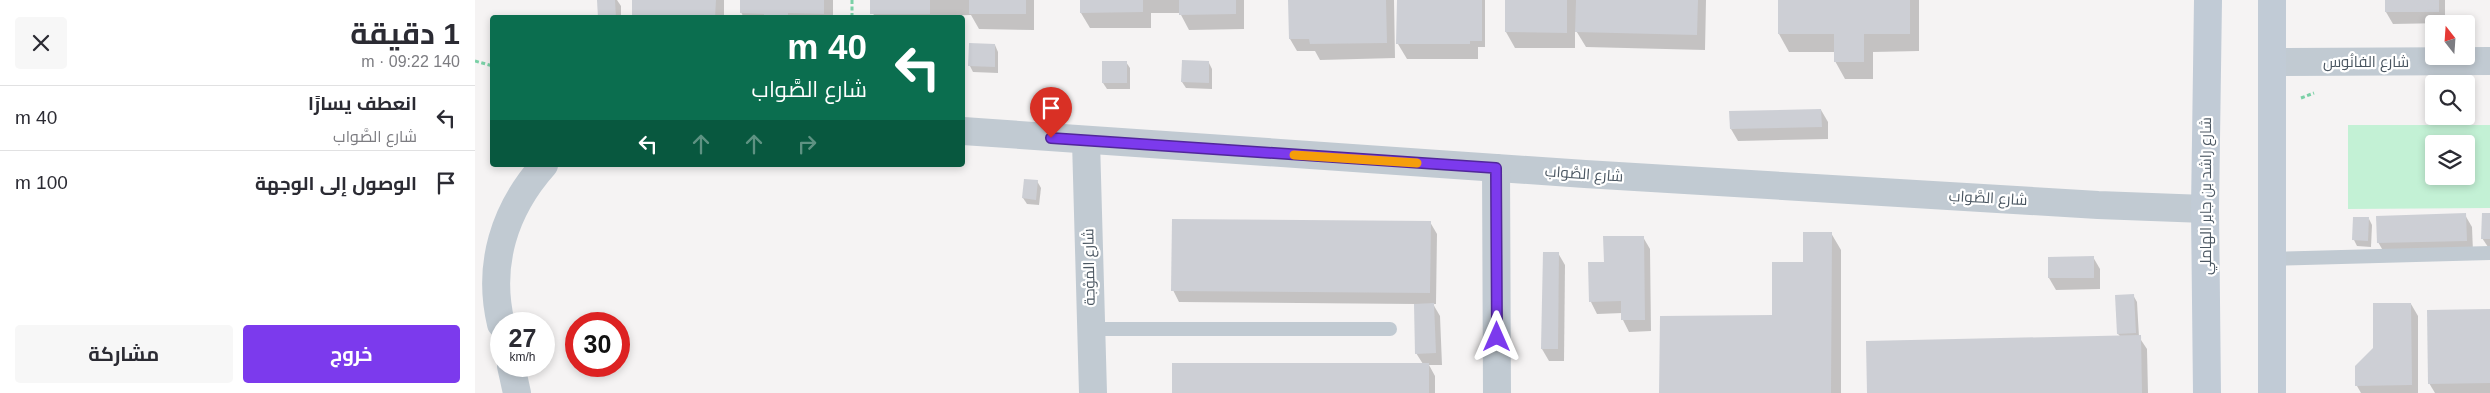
<!DOCTYPE html>
<html lang="ar">
<head>
<meta charset="utf-8">
<style>
	:root { --surface:#fff; --page:#f7f7f7; --text:#2b2b33; --muted:#7c7c81; --line:#e1e1e2; --accent:#7c3aed }
	body { margin:0; font-family:Helvetica,Cairo,sans-serif; background:var(--page); color:var(--text); direction:rtl; height:100vh; display:flex; flex-direction:column; font-size:19px; white-space:nowrap }
	* { box-sizing:border-box; margin:0 }
	p { font-size:16px; color:var(--muted) }
	.icon { flex:none; width:28px; height:28px; fill:none; stroke:currentColor; stroke-width:2; stroke-linecap:round; stroke-linejoin:round }
	.map { position:relative; flex:1; overflow:hidden; direction:ltr }
	.side { display:flex; flex-direction:column; background:var(--surface); width:475px }
	.side>* { flex:none }
	.top-card { position:absolute; left:15px; top:15px; width:475px; height:152px; border-radius:5px; box-shadow:0 2px 8px #0003; direction:rtl; background:#0b6e4f; color:#fff; overflow:hidden }
	.needle { width:32px; rotate:343deg }
	.controls { position:absolute; left:1950px; top:15px; display:grid; gap:10px }
	.controls a { display:grid; place-items:center; width:50px; height:50px; border-radius:5px; background:var(--surface); box-shadow:0 2px 8px #0003; font-size:25px }
	.speed { position:absolute; left:15px; top:312px; display:flex; gap:10px; font-size:25px; font-weight:700; text-align:center }
	.speed>* { display:grid; place-content:center; width:65px; height:65px; border-radius:50%; background:var(--surface); box-shadow:0 2px 8px #0003; line-height:1 }
	.speed small { font-size:12px; font-weight:400 }
	.speed .limit { border:8px solid #d22; background:#fff; color:#111 }
	.pin { position:absolute; display:grid; place-items:center; width:42px; height:42px; color:#fff; margin:-51px -21px; border-radius:50% 50% 50% 0; rotate:-45deg; box-shadow:0 0 5px #0007 }
	.pin .icon { rotate:45deg }
	.me { position:absolute; width:55px; margin:-28px; rotate:0deg; stroke-linejoin:round; filter:drop-shadow(0 0 4px #0008) }
	.turn { display:flex; align-items:center; gap:18px; height:105px; padding:0 15px; font-size:22px }
	.turn .icon { width:65px; height:65px; stroke-width:2.5 }
	.turn b { display:block; font-size:35px; line-height:42px }
	.lanes { display:flex; align-items:center; height:48px; padding:0 15px; background:#0003; justify-content:center; gap:25px; direction:ltr }
	.lanes .off { opacity:.35 }
	.round { display:grid; place-items:center; flex:none; width:52px; height:52px; border-radius:5px; background:var(--page) }
	.head { display:flex; align-items:center; justify-content:space-between; height:85px; padding:0 15px }
	h1 { font-size:30px; font-weight:700; line-height:38px }
	.cta { display:flex; gap:10px; margin-top:auto; padding:10px 15px }
	.cta a { flex:1; height:58px; border-radius:5px; background:var(--accent); color:#fff; font-size:20px; font-weight:700; line-height:58px; text-align:center }
	.cta a+a { background:var(--page); color:var(--text) }
	ul { padding:0; list-style:none }
	li { display:flex; align-items:center; gap:15px; height:65px; padding:0 15px; border-top:1px solid var(--line) }
	li div { flex:1 }
	li b { display:block; font-size:19px }
	li em { font-style:normal }
	main { display:flex; flex:1; min-height:0 }
	.map>svg:first-child { display:block }
</style>
</head>
<body>
<main>
<div class="map">
<svg width="2015" height="393" viewBox="0 0 2015 393">
	<rect width="100%" height="100%" fill="#f5f3f3"/>
	<path fill="#c3f1d5" fill-rule="evenodd" d="M2015,125V208L1873,209V125ZM1959,144H1991V176H1959Z"/>
	<g fill="#0003">
		<path d="M123,0H142L146,6V18H124Z"/>
		<rect x="159" y="0" width="90" height="18"/>
		<path d="M267,0H358V18H269L266,12Z"/>
		<path d="M397,0H559V30L504,29L496,15L399,18Z"/>
		<path d="M606,0H769V29L714,30L705,13H676V28H615L606,13Z"/>
		<path d="M814,0H919L920,58L845,60L840,51H822L815,39Z"/>
		<path d="M923,0H1010V47H1003V59H932L923,44Z"/>
		<path d="M1031,0H1231L1230,50L1111,47L1100,29V48H1040L1031,32Z"/>
		<path d="M1304,0H1444V51L1398,52V79H1370L1360,61V52H1314L1304,34Z"/>
		<path d="M1911,0H1970V23L1918,24L1911,12Z"/>
		<path d="M520,45L523,52V73L498,72L495,66Z"/>
		<path d="M651,62L655,68V89H632L628,83Z"/>
		<path d="M734,63L737,69V89L711,88L707,82Z"/>
		<path d="M1346,110L1353,122V139L1263,141L1256,129Z"/>
		<path d="M562,181L566,188L564,205L552,204L548,198Z"/>
		<path d="M2015,214V250L2007,238Z"/>
		<path d="M1990,215L1997,227L1998,252L1910,254L1903,242Z"/>
		<path d="M1894,219L1897,225L1896,247L1882,246L1879,240Z"/>
		<path d="M955,222L962,234L961,304H958L965,316L967,365H954L960,376V393H698L948,364L941,353L940,304L704,302L698,290Z"/>
		<path d="M1356,233L1366,250V393H1186L1298,316L1329,263Z"/>
		<path d="M1168,237L1175,249L1176,331L1154,332L1148,320V313L1122,314L1116,302L1115,264H1130Z"/>
		<path d="M1069,253H1083L1090,265L1089,361H1074L1067,349Z"/>
		<path d="M1618,257L1625,269V289L1581,290L1574,278V258Z"/>
		<path d="M1658,295L1662,302L1664,337L1672,349L1673,393H1393L1646,337L1643,334Z"/>
		<path d="M1936,304L1943,316V393H1886L1882,386L1899,348Z"/>
		<path d="M2015,311V393H1960L1954,383Z"/>
	</g>
	<g fill="#cdcfd5">
		<path d="M122,0H140L141,18H123Z"/>
		<path d="M157,0H241L240,18H157Z"/>
		<path d="M265,0H349V14L313,13V18H289V14L265,13Z"/>
		<rect x="395" y="0" width="60" height="14"/>
		<rect x="494" y="0" width="57" height="14"/>
		<path d="M605,0H668V12L605,13Z"/>
		<path d="M704,0H761V14L704,15Z"/>
		<path d="M813,0H911L912,43L835,44L834,39H814Z"/>
		<path d="M922,0H1007V41H995V44H921Z"/>
		<path d="M1030,0H1092V33L1030,32Z"/>
		<path d="M1101,0H1223L1222,35L1100,32Z"/>
		<path d="M1303,0H1435V34H1389V62H1359V34H1303Z"/>
		<rect x="1910" y="0" width="54" height="12"/>
		<path d="M494,43L520,44V67L493,66Z"/>
		<path d="M707,60L734,61V83L706,82Z"/>
		<rect x="627" y="61" width="25" height="22"/>
		<path d="M1346,109L1347,127L1255,129L1254,111Z"/>
		<path d="M549,179L563,180L561,200L547,198Z"/>
		<path d="M1991,213L1992,241L1902,243L1901,216Z"/>
		<path d="M2007,213H2015V239H2006Z"/>
		<path d="M1878,217H1894L1893,241L1877,240Z"/>
		<path d="M697,219L956,221L955,293L696,291Z"/>
		<path d="M1328,232H1357L1356,393H1184L1185,316L1297,315V262H1328Z"/>
		<path d="M1128,236H1169L1170,320H1146V301L1114,302L1113,262H1129Z"/>
		<path d="M1068,252H1084L1083,349H1066Z"/>
		<path d="M1619,256V278H1573V257Z"/>
		<path d="M1659,294L1661,333L1642,334L1640,295Z"/>
		<path d="M959,303L961,353L940,354L939,304Z"/>
		<path d="M1898,303H1936L1937,385L1880,386V366L1898,348Z"/>
		<path d="M2015,309V383L1953,384L1952,310Z"/>
		<path d="M1666,335L1667,393H1392L1391,341Z"/>
		<rect x="697" y="363" width="257" height="30"/>
	</g>
	<g fill="none" stroke-linecap="round" stroke-linejoin="round">
		<g stroke="#7ad0a6" stroke-width="3" stroke-dasharray="4 2.5" stroke-linecap="butt">
			<path d="M377,0V18"/>
			<path d="M0,61L18,66"/>
			<path d="M1826,98L1839,93"/>
		</g>
		<g stroke="#c1cad2" stroke-width="14">
			<path d="M1797,259L2015,253"/>
			<path d="M616,329H915"/>
		</g>
		<g stroke="#c1cad2" stroke-width="28">
			<path d="M1798,62L2015,61"/>
			<path d="M488,131L1110,174L1623,205L1730,209"/>
			<path d="M611,141L618,393"/>
			<path d="M1021,168L1022,393"/>
			<path d="M26,324C12,265 29,210 69,165"/>
			<path d="M36,366L42,393"/>
		</g>
		<g stroke="#c1cbd6" stroke-width="28">
			<path d="M1732,393L1730,209L1733,0"/>
			<path d="M1797,393V0"/>
		</g>
	</g>
	<g fill="none" stroke-linecap="round" stroke-linejoin="round">
		<defs>
			<path id="route" d="M576,138L1021,168L1022,337"/>
		</defs>
		<use href="#route" stroke="#51269a" stroke-width="12"/>
		<use href="#route" stroke="#7c3aed" stroke-width="9"/>
		<path stroke="#f59e0b" stroke-width="9" d="M819,155L942,163"/>
	</g>
	<g text-anchor="middle" stroke-width="4.5" stroke-linejoin="round" paint-order="stroke">
		<g font-size="15" fill="#4a5661" stroke="#fff">
			<text x="1891" y="67">شارع الفانُوس</text>
			<text transform="translate(1109 174) rotate(4)" y="5">شارع الصَّواب</text>
			<text transform="translate(1731 196) rotate(-90)" y="5">شارع راشد بن جابر الهاملي</text>
			<text transform="translate(1513 198) rotate(3)" y="5">شارع الصَّواب</text>
			<text transform="translate(614 267) rotate(-91)" y="5">شارع المَوْجة</text>
		</g>
	</g>
</svg>
<div class="controls">
<a><svg class="needle" viewBox="-14 -14 28 28"><path d="M0-13l5 13h-10z" fill="#e53935"/><path d="M0 13l5-13h-10z" fill="#7c7c81"/></svg></a>
<a><svg class="icon" aria-label="search" viewBox="0 0 24 24"><circle cx="10" cy="10" r="6"/><path d="M15 15l6 6"/></svg></a>
<a><svg class="icon" aria-label="layers" viewBox="0 0 24 24"><path d="M12 4l9 5-9 5-9-5zM3 14l9 5 9-5"/></svg></a>
</div>
<div class="speed"><div>27<small>km/h</small></div><div class="limit">30</div></div>
<div class="pin" style="left:576px;top:138px;background:#d93025"><svg class="icon" aria-label="arrive" viewBox="0 0 24 24"><path d="M6 21V4h12l-3 4 3 4H6"/></svg></div>
<svg class="me" style="left:1022px;top:337px" viewBox="-20 -20 40 40"><path d="M0-17L14 15 0 8-14 15z" fill="#7c3aed" stroke="#fff" stroke-width="4"/></svg>
<div class="top-card">
<div class="turn"><svg class="icon" aria-label="left" viewBox="0 0 24 24"><path d="M17 20v-9H6M10 6l-5 5 5 5"/></svg><div><b>40 m</b>شارع الصَّواب</div></div>
<div class="lanes"><svg class="icon" aria-label="left" viewBox="0 0 24 24"><path d="M17 20v-9H6M10 6l-5 5 5 5"/></svg><svg class="icon off" aria-label="ahead" viewBox="0 0 24 24"><path d="M12 20V5M6 11l6-6 6 6"/></svg><svg class="icon off" aria-label="ahead" viewBox="0 0 24 24"><path d="M12 20V5M6 11l6-6 6 6"/></svg><svg class="icon off" aria-label="right" viewBox="0 0 24 24"><path d="M7 20v-9h11M14 6l5 5-5 5"/></svg></div>
</div>
</div>
<section class="side">
<div class="head"><div><h1>1 دقيقة</h1><p>140 m · 09:22</p></div><a class="round"><svg class="icon" aria-label="close" viewBox="0 0 24 24"><path d="M6 6l12 12M18 6L6 18"/></svg></a></div>
<ul>
<li><svg class="icon" aria-label="left" viewBox="0 0 24 24"><path d="M17 20v-9H6M10 6l-5 5 5 5"/></svg><div><b>انعطف يسارًا</b><p>شارع الصَّواب</p></div><em>40 m</em></li>
<li><svg class="icon" aria-label="arrive" viewBox="0 0 24 24"><path d="M6 21V4h12l-3 4 3 4H6"/></svg><div><b>الوصول إلى الوجهة</b></div><em>100 m</em></li>
</ul>
<div class="cta"><a>خروج</a><a>مشاركة</a></div>
</section>
</main>
</body>
</html>
